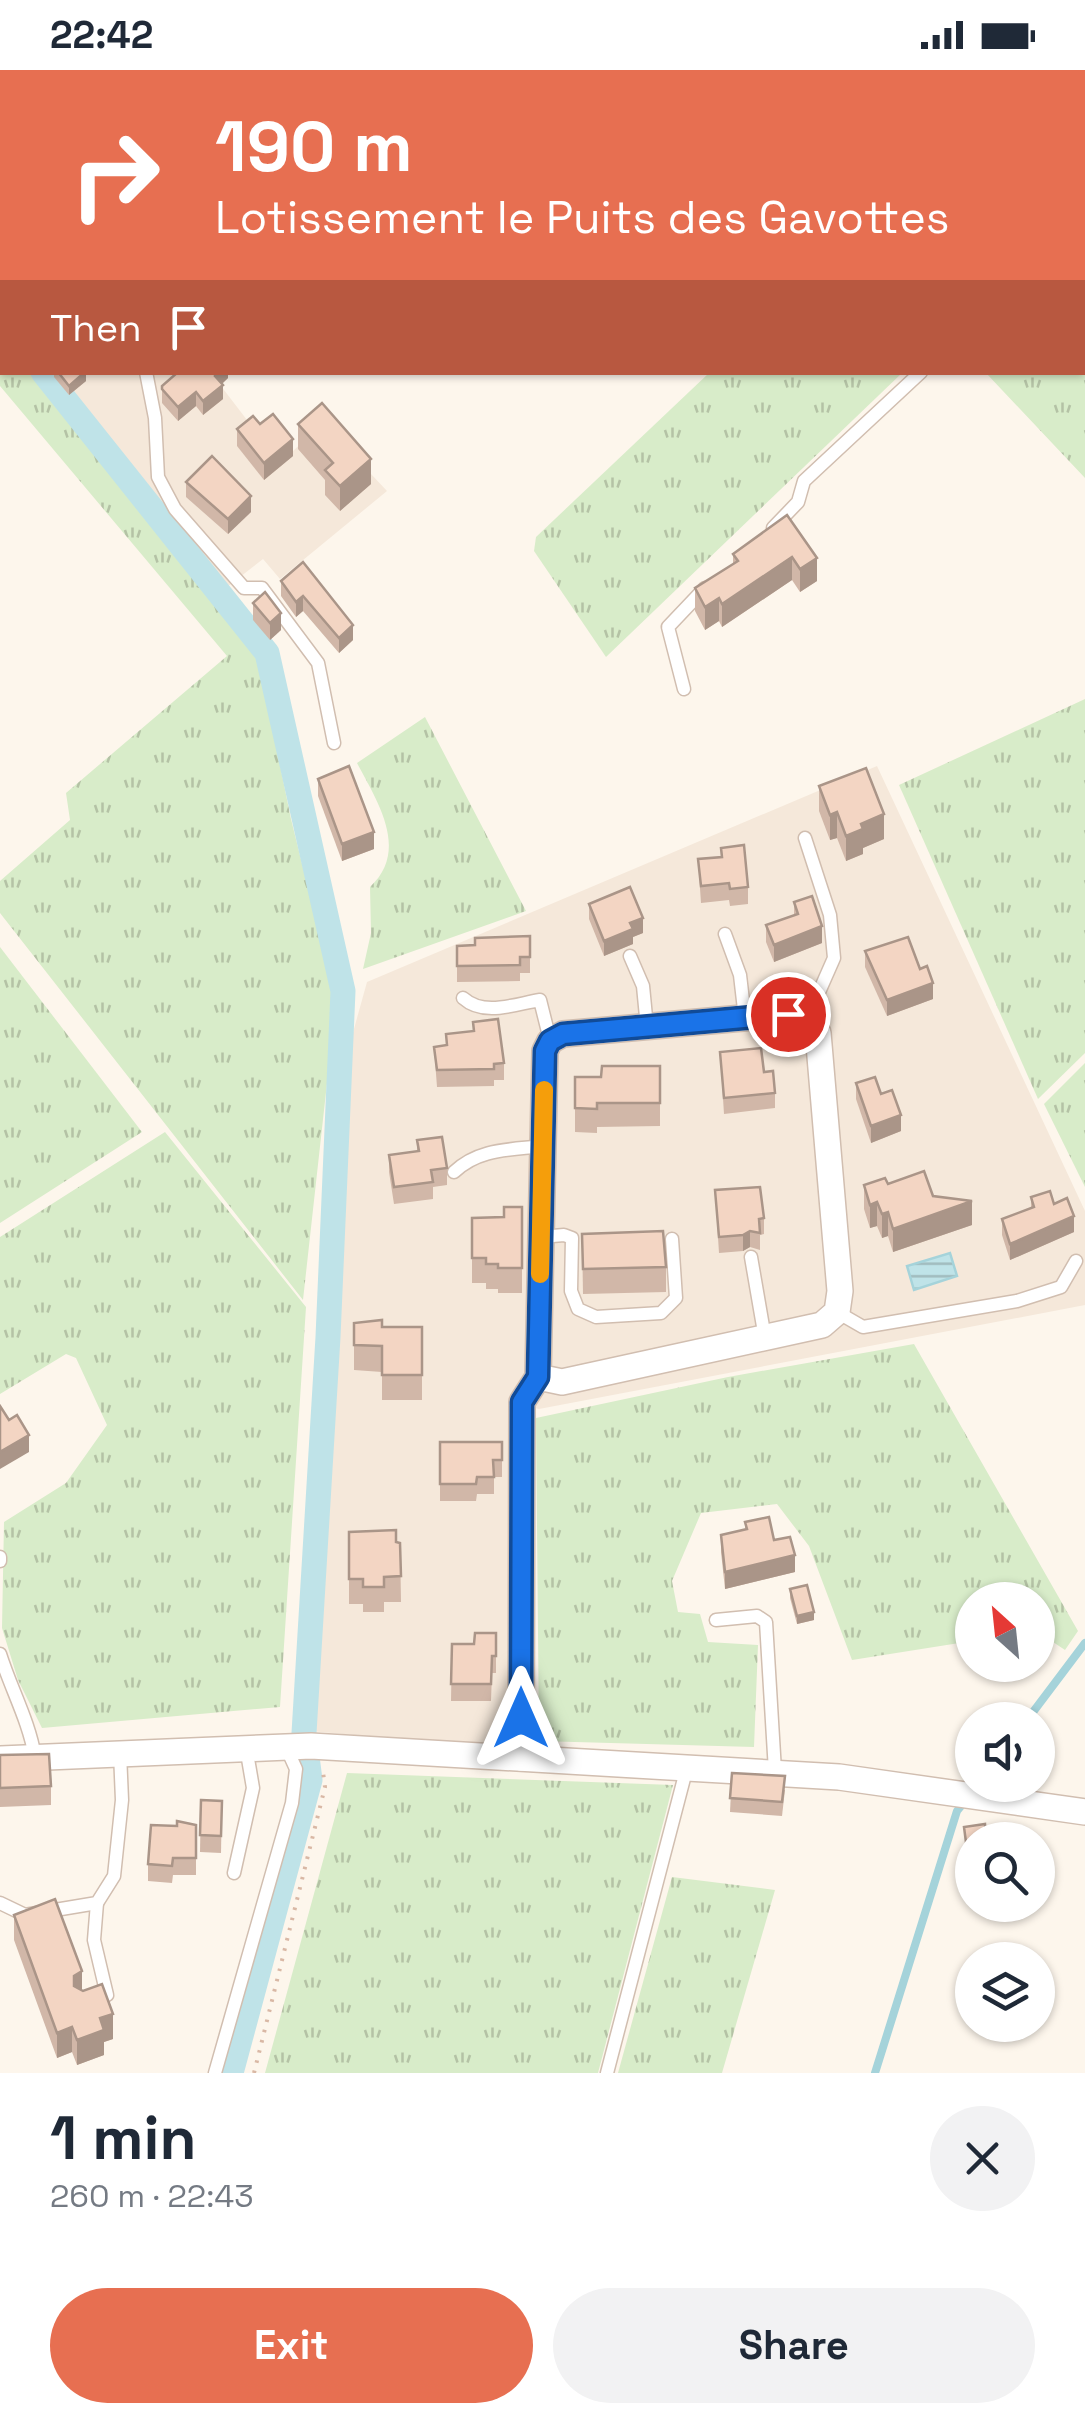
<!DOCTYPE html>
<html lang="en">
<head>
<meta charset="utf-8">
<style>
	:root { --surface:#fff; --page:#f2f2f3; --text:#1f2937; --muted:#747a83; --accent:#e76f51 }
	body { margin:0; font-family:"Space Grotesk",sans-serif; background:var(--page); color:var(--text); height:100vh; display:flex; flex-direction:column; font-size:38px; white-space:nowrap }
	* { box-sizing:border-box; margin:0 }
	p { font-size:32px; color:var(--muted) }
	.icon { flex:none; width:55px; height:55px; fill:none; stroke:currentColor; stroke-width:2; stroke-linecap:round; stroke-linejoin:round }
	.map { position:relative; height:2003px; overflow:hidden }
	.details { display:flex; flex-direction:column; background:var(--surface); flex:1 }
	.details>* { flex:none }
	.hud { position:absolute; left:0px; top:0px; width:1085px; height:305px; box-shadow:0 2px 8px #0004; background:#e76f51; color:#fff; overflow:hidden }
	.needle { width:65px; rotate:333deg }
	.tools { position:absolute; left:955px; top:1512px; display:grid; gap:20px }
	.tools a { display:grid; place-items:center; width:100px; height:100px; border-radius:50%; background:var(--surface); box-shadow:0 2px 8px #0004; font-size:50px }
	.pin { position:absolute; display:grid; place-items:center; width:85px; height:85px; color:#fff; margin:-42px; border:5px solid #fff; border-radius:50%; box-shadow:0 2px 10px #0007 }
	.me { position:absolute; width:110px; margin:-55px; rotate:0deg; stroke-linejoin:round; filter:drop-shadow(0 0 8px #0008) }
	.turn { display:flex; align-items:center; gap:35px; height:210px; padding:0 50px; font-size:45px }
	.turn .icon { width:130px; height:130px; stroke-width:2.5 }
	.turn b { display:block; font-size:70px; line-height:85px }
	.then { display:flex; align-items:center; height:95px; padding:0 50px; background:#0003; gap:20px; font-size:38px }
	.round { display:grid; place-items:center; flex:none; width:105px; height:105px; border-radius:52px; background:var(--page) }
	.overview { display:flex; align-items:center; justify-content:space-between; height:170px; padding:0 50px }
	h1 { font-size:60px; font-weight:600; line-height:75px }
	.button { display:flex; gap:20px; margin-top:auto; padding:20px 50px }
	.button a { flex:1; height:115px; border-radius:60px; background:var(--accent); color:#fff; font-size:40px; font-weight:600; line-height:115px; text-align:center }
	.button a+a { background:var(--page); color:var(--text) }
	.status { display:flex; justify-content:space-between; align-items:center; height:70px; padding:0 50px; background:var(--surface); direction:ltr }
	.status svg { height:28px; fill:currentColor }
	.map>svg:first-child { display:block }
</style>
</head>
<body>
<div class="status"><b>22:42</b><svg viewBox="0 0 49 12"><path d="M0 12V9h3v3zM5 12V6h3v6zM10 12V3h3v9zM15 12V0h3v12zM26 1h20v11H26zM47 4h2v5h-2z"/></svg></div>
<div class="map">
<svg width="1085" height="2003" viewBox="0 0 1085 2003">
	<defs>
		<pattern id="grass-tufts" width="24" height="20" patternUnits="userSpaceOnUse" patternTransform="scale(2.5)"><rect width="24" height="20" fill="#d8ecc9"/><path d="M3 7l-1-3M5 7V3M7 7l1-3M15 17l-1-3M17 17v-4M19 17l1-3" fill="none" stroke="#b4c2a5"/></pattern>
		<pattern id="water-rules" width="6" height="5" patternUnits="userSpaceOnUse" patternTransform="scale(2.5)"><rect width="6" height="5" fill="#bfe3e8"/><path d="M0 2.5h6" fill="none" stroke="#a0bbbe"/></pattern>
	</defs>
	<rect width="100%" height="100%" fill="#fdf6ec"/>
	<g fill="#f5e8da">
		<path d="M52,303H211L260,367L272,358L293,381L323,353L387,421L280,509L263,489L227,517Z"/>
		<path d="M877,696L1085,1141V1235L539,1339L514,1333L510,1679L310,1661L349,977L367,912Z"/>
	</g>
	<g fill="url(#grass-tufts)">
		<path d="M997,0H1085V408L986,303L1082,302V2H995Z"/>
		<path d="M0,256L2,302L37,303L257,582L291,749L336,932L303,1230L0,843V811L70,750L66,723L227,586L0,316Z"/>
		<path d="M709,303H902L606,587L534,481L536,467Z"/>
		<path d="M1085,629V983L1038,1029L899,715Z"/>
		<path d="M425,647L526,841L363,899L371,863L370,817C410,780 377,731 357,693Z"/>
		<path d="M0,877L142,1062L0,1153Z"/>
		<path d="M1085,993V1117L1044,1034Z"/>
		<path d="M165,1062L306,1237L280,1637L42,1658L18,1610L2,1558L4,1452L66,1413L107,1355L76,1288L66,1284L0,1324V1167Z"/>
		<path d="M914,1274L1078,1561L1065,1580L1038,1562V1530H972V1571L852,1590L809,1476L777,1434L701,1443L672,1511L678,1542L700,1544L708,1572L758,1575L754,1677L539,1671L536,1348L728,1307Z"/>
		<path d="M347,1703L673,1715L598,2003H265Z"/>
		<path d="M672,1807L775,1820L722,2003H618Z"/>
	</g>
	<path fill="url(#water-rules)" stroke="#a5d3da" stroke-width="2.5" d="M950,1183L957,1206L914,1220L907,1196Z"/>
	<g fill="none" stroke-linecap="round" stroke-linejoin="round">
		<g stroke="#a5d3da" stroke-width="8">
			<path d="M1027,1650L1085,1573"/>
			<path d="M875,2003L957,1741L966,1730"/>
		</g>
		<g stroke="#bfe3e8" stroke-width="25">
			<path d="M299,2L303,0"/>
			<path d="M0,181L2,180"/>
			<path d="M0,249L2,252"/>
			<path d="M43,302L267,583L343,921L328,1267L304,1663L310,1710L231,2003"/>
		</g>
		<defs>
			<g id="service">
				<path d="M686,0L688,2"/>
				<path d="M146,302L155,348L158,407L175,439L244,518H262L318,593L334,673"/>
				<path d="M773,458L798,432L804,411L921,302"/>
				<path d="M684,619L668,557L705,518"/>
				<path d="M805,768L830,845L834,888L808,947"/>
				<path d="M725,864L740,905L745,948"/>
				<path d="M630,886L643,916L647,957"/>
				<path d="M463,928C484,947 515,934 540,930L550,970"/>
				<path d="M454,1102C479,1078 511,1080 543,1076"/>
				<path d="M541,1167L564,1165L572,1168L571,1221L578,1239L596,1247L661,1243L676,1228L672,1169"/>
				<path d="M751,1187L765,1268"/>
				<path d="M837,1242L863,1257L1017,1231L1061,1217L1076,1191"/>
				<path d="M0,1487V1491"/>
				<path d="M716,1550L757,1546L766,1552L775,1701"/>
				<path d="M0,1584C11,1619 29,1651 35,1687"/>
				<path d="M234,1803L253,1718L246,1677"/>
				<path d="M0,1833L25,1845L97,1833L114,1806L122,1730L120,1683"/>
				<path d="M90,1933L107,1925L94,1870L97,1833"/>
				<path d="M215,2003L292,1733L296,1699L286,1677"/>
				<path d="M607,2003L687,1697"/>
			</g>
			<g id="minor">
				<path d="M322,2L326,0"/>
				<path d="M0,195L2,194"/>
				<path d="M521,1688L522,1332L538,1307L545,981L550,971L563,964L788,944L808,947L818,963L840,1221L837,1242L822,1255L562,1312L538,1307"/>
				<path d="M0,1689L311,1676L839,1707L1085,1742"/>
			</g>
		</defs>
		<use href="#service" stroke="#d1beb0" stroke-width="15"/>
		<use href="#minor" stroke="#d1beb0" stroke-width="28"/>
		<path stroke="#d9b8a5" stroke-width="4" stroke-dasharray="2.5 8" stroke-linecap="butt" d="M254,2003L325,1717L323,1702"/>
		<use href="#service" stroke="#fff" stroke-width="12"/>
		<use href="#minor" stroke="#fff" stroke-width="25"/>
	</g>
	<g fill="#d1b7a8">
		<path d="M54,302H58L86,311L69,325L54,307Z"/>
		<path d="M228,302V308L222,314L223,329L203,345L196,336L178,351L162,333V316Z"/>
		<path d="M260,354L293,386L264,410L237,376V359Z"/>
		<path d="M298,354L371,414L340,441L325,425V410L298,379Z"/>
		<path d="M186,412L251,442L228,464L186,427Z"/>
		<path d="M787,445L817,511L800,522L792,510L722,557L719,551L705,560L695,541V518L733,494V484Z"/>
		<path d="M303,492L353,570L339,583L303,541L296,547L281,526V511Z"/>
		<path d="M253,533L281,560L270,570L253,550Z"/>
		<path d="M318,709L374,779L342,791L318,726Z"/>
		<path d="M819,716L884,769L863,778V784L846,791L837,768L830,770L819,741Z"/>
		<path d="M721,778L748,817V834L730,836L729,830L701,833L698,789L721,787Z"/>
		<path d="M794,832L822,873L774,892L766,872V855L794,845Z"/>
		<path d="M589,834L643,863L633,867V874L604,886L589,849Z"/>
		<path d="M530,866V903H520V911L457,912V876L475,875Z"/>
		<path d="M865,881L933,929L887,946L865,897Z"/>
		<path d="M446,964L504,993V1010H494V1016L437,1017L434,977L446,975Z"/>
		<path d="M720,982L775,1023V1038L724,1044Z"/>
		<path d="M660,996V1056L597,1057V1063L575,1062V1007H601Z"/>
		<path d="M856,1013L881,1024L901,1061L871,1073L856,1029Z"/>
		<path d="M417,1070L447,1098V1115L433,1117V1129L394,1134L389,1102V1085L417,1081Z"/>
		<path d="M888,1114L933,1126L972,1155L893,1182L888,1166L882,1168L877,1156L870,1158L864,1139V1115Z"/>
		<path d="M715,1120L764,1148V1164L760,1165V1180L750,1177L743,1181L719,1183Z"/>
		<path d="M1031,1127L1054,1134L1074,1162L1010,1190L1002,1165V1149L1031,1138Z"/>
		<path d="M522,1137V1223H498V1219H486V1213H472V1148L504,1147Z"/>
		<path d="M582,1164L666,1197V1222L583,1224Z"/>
		<path d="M354,1253L382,1257H422V1330H382V1302L354,1300Z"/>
		<path d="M440,1372H502V1407H494V1424H477L476,1431H440Z"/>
		<path d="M745,1452L795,1502L725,1519L721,1482V1465L745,1460Z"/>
		<path d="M349,1462L400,1473L401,1532H384V1542H363V1534H349Z"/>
		<path d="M790,1519L814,1550L797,1554L790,1528Z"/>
		<path d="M496,1563V1603H492L491,1631H451L452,1574H474Z"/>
		<path d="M0,1685L51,1716V1735L0,1737Z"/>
		<path d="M732,1703L785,1720L782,1746L730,1742Z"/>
		<path d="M201,1730L222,1731L221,1783L200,1782Z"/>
		<path d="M196,1755V1805H173L172,1813L148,1811V1794L177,1756Z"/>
		<path d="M964,1757L972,1770V1788H967Z"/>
		<path d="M977,1835H1032V1836L978,1843Z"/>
		<path d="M14,1845L82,1920L113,1969L104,1972V1985L77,1995L72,1982L57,1988L14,1870Z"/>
	</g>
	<g fill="#aa9588">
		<path d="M2,128V146L0,147V130Z"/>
		<path d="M86,302V311L69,325V316Z"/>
		<path d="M219,302H228V308L215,320V306Z"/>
		<path d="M223,315V329L203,345V331Z"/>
		<path d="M196,322V336L178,351V337Z"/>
		<path d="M293,369V386L264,410V393Z"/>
		<path d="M371,389V414L340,441V416Z"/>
		<path d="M251,426V442L228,464V449Z"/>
		<path d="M792,487V510L722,557V534Z"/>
		<path d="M817,488V511L800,522V499Z"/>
		<path d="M303,526V541L296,547V532Z"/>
		<path d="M719,528V551L705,560V537Z"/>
		<path d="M281,543V560L270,570V553Z"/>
		<path d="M353,555V570L339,583V568Z"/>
		<path d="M837,742V768L830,770V745Z"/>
		<path d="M884,744V769L863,778V784L846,791V766L861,754Z"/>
		<path d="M374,762V779L342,791V774Z"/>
		<path d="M643,848V863L633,867V874L604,886V871L630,853Z"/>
		<path d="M822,856V873L774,892V875Z"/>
		<path d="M933,913V929L887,946V930Z"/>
		<path d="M901,1045V1061L871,1073V1056Z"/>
		<path d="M972,1131V1155L893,1182V1159Z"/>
		<path d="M877,1132V1156L870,1158V1135Z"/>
		<path d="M888,1142V1166L882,1168V1144Z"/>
		<path d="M1074,1146V1162L1010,1190V1174Z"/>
		<path d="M750,1161V1177L743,1181V1165Z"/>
		<path d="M29,1365V1382L0,1399V1382Z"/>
		<path d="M795,1485V1502L725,1519V1502Z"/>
		<path d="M814,1542V1550L797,1554V1546Z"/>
		<path d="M82,1901V1926L74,1931V1906Z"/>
		<path d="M113,1944V1969L104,1972V1985L77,1995V1970L100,1948Z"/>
		<path d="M72,1957V1982L57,1988V1963Z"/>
	</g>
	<g fill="#f3d5c3" stroke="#aa9588" stroke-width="2.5">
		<path d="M349,0H383L384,2H345Z"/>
		<path d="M2,101V128L0,130V103Z"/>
		<path d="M58,302H85L69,316Z"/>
		<path d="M178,302H219L215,306L223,315L203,331L196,322L178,337L162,319V316Z"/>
		<path d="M322,333L371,389L340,416L325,400L333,393L298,354Z"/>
		<path d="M273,344L293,369L264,393L237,359L253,346L260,354Z"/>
		<path d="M212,386L251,426L228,449L186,412Z"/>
		<path d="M787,445L817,488L800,499L792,487L722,534L719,528L705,537L695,518L738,491L733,484Z"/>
		<path d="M303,492L353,555L339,568L303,526L296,532L281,511Z"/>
		<path d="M265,522L281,543L270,553L253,533Z"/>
		<path d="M349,696L374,762L342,774L318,709Z"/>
		<path d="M866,698L884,744L861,754L863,759L846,766L837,742L830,745L819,716Z"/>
		<path d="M744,775L748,817L730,819L729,813L701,816L698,789L722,787L721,778Z"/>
		<path d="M630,817L643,848L630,853L633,859L604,871L589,834Z"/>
		<path d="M812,826L822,856L774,875L766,855L798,844L794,832Z"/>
		<path d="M530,866V887H520V895L457,896V876L475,875V868Z"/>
		<path d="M908,867L920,899L927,896L933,913L887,930L865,881Z"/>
		<path d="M498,949L504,993L494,994V999L437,1000L434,977L447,975L446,964L474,961L473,952Z"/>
		<path d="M761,978L764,1002L773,1001L775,1023L724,1028L720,982Z"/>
		<path d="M602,996H660V1033H597V1039L575,1038V1007H601Z"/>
		<path d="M875,1007L881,1024L892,1020L901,1045L871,1056L856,1013Z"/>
		<path d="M442,1067L447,1098L431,1100L433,1112L394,1117L389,1085L419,1081L417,1070Z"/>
		<path d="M924,1101L933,1126L972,1131L893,1159L888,1142L882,1144L877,1132L870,1135L864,1115L885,1108L888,1114Z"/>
		<path d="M760,1117L764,1148L759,1149L760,1163L750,1161L743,1165L719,1167L715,1120Z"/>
		<path d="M1050,1121L1054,1134L1067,1128L1074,1146L1010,1174L1002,1149L1034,1137L1031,1127Z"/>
		<path d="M504,1137H522V1198H498V1194H486V1188H472V1148L504,1147Z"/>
		<path d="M663,1161L666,1197L583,1199L582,1164Z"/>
		<path d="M382,1250V1257H422V1305H382V1276L354,1275V1253Z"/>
		<path d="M0,1336L9,1350L17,1345L29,1365L0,1382Z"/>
		<path d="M440,1372H502V1390H493L494,1407H477L476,1414H440Z"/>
		<path d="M769,1447L774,1470L790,1467L795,1485L725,1502L721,1465L747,1459L745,1452Z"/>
		<path d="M396,1460V1472L400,1473L401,1506L384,1507V1517H363V1509H349V1462Z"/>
		<path d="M807,1515L814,1542L797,1546L790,1519Z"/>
		<path d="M475,1563H496V1586H492L491,1614H451L452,1574H474Z"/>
		<path d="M49,1684L51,1716L0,1718V1685Z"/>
		<path d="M732,1703L785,1706L782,1732L730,1728Z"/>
		<path d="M201,1730L222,1731L221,1766L200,1765Z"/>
		<path d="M177,1751L196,1755V1788H173L172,1796L148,1794L151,1755L177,1756Z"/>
		<path d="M985,1754L986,1770H972V1779L967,1780L964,1757Z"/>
		<path d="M55,1829L82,1901L74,1906V1916L83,1921L102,1914L113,1944L100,1948L104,1960L77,1970L72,1957L57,1963L14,1845Z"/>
	</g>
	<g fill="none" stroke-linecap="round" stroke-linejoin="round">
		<defs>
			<path id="route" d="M521,1648L522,1332L538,1307L545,981L550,971L563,964L788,944"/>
		</defs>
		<use href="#route" stroke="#114b97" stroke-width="25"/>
		<use href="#route" stroke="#1a73e8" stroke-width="18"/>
		<path stroke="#f59e0b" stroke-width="18" d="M540,1204L544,1020"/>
	</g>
</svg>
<div class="tools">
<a><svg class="needle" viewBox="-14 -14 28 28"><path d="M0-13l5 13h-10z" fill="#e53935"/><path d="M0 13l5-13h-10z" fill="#747a83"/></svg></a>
<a><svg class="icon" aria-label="sound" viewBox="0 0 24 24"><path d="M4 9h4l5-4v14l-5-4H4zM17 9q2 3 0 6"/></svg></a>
<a><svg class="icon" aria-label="search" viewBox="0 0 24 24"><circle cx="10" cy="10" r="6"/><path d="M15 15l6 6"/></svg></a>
<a><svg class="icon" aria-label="layers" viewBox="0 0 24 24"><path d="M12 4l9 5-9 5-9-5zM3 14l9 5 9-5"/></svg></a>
</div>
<div class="pin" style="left:788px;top:944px;background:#d93025"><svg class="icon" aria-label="arrive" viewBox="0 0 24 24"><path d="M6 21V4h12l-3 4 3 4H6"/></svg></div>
<svg class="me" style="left:521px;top:1648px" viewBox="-20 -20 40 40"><path d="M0-17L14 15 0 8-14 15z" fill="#1a73e8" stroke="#fff" stroke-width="4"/></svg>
<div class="hud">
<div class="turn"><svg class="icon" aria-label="right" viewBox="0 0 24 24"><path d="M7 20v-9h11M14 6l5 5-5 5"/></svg><div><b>190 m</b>Lotissement le Puits des Gavottes</div></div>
<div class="then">Then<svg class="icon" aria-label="arrive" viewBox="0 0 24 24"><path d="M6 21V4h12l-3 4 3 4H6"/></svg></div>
</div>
</div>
<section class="details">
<div class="overview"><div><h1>1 min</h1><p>260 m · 22:43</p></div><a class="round"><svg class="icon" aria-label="close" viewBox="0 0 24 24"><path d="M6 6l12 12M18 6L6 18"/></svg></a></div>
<div class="button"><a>Exit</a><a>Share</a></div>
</section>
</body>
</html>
